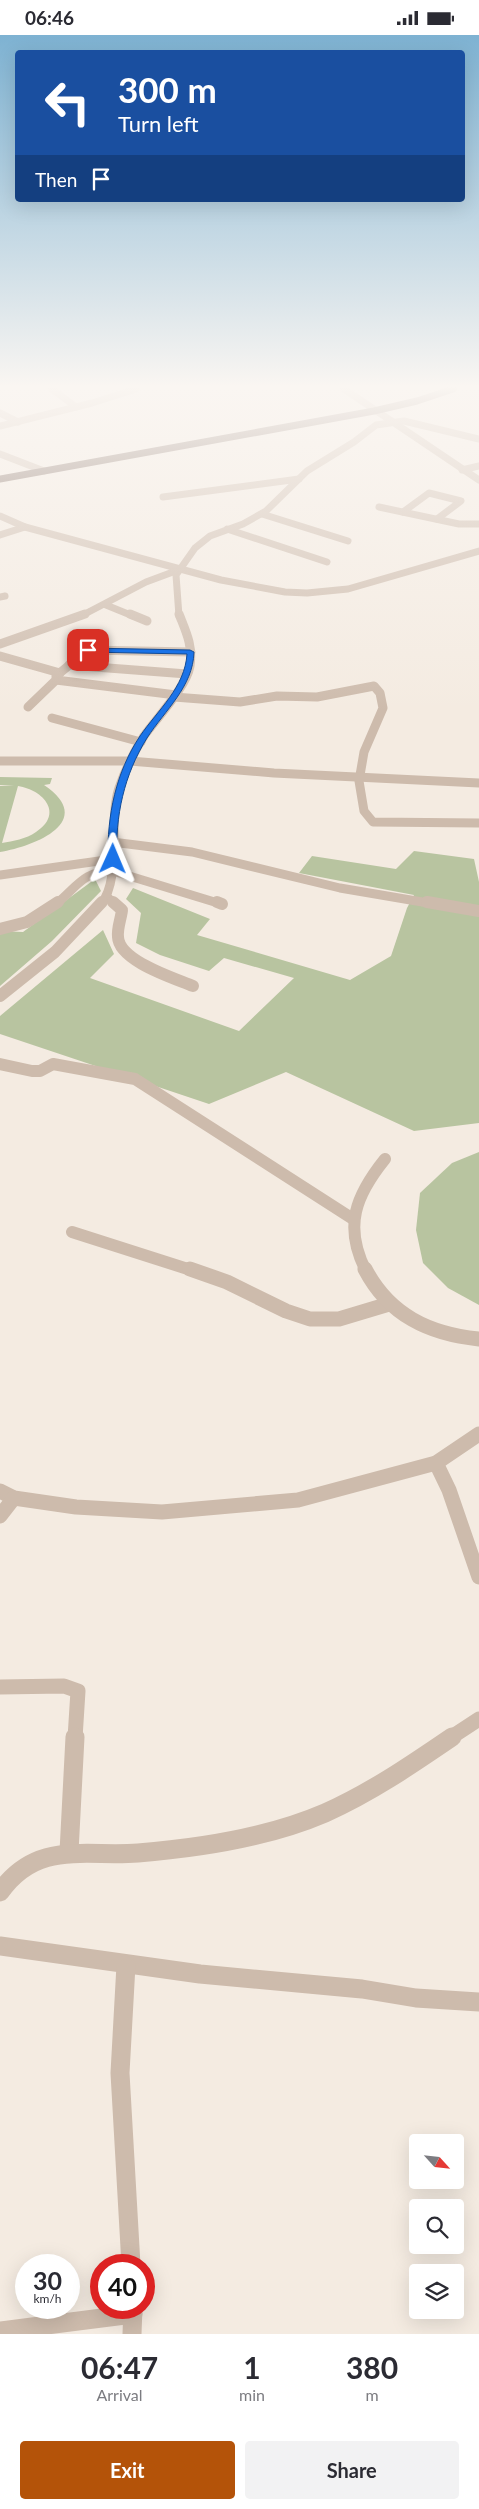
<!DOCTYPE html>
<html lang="en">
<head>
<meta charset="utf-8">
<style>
	:root { --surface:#fff; --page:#f2f2f3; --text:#2b2b33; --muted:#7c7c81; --accent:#b45309 }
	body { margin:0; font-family:Lato,sans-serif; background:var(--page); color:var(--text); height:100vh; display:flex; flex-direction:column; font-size:19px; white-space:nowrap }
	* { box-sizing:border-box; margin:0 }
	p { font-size:16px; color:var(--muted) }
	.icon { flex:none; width:28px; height:28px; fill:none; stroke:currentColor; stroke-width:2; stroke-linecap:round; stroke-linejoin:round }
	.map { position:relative; height:2299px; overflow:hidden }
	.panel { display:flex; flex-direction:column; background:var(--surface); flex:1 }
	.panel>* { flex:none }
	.guide { position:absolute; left:15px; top:15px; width:450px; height:152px; border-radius:5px; box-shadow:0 5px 20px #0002; background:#1a4fa0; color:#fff; overflow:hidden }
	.needle { width:32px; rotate:117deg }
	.fabs { position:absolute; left:409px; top:2099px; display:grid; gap:10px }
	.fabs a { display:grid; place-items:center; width:55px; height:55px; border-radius:5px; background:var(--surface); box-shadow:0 5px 20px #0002; font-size:25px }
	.speed { position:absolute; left:15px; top:2219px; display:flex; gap:10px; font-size:25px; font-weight:700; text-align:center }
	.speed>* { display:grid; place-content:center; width:65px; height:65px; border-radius:50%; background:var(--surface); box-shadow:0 5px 20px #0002; line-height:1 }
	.speed small { font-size:12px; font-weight:400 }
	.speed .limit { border:8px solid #d22; background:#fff; color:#111 }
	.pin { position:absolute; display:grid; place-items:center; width:42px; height:42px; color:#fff; margin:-21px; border-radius:10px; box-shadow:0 2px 8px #0006 }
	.me { position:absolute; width:55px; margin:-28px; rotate:1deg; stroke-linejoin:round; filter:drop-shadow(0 0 4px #0008) }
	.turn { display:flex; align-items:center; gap:18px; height:105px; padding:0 20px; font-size:22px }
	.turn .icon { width:65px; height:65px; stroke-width:2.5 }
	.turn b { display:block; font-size:35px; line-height:42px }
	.then { display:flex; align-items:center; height:48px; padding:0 20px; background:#0003; gap:10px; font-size:19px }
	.eta { display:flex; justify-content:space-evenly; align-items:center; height:85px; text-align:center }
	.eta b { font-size:30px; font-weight:700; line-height:35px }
	.action { display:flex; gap:10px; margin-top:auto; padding:10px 20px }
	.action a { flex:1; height:58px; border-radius:5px; background:var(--accent); color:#fff; font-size:20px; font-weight:700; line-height:58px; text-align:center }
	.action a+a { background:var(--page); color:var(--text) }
	.status { display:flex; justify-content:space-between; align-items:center; height:35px; padding:0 25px; background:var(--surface); direction:ltr }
	.status svg { height:14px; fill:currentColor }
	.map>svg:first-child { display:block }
</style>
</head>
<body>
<div class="status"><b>06:46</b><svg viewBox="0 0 49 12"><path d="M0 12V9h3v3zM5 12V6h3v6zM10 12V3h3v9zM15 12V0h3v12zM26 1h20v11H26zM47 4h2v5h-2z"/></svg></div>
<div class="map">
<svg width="479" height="2299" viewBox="0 0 479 2299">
	<rect width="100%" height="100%" fill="#f4ebe1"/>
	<g fill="#b8c4a0" fill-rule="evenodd">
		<path d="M0,742L52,743L50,749L44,750C97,786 36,811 0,817V751H14L0,750ZM18,751C44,755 64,779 36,797C26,804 13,806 2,808Z"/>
		<path d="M414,816L474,824L479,847V1088L414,1096L286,1037L209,1069L0,999V981L103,895L114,919L90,943L239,996L294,943L224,923L209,936L160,920L136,908L141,878L126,864L133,853L210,884L197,900L350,945L391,921L407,873L414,860L299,838L312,821L396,834Z"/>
		<path d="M95,844L101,856L52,906L0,951V896L23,897Z"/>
		<path d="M479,1117V1270L448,1253L423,1228L416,1195L420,1158L452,1128Z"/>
	</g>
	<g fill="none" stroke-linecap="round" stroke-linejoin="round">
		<g stroke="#cdbbac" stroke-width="7">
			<path d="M52,354L76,372"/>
			<path d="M344,354L479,445"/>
			<path d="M0,378L18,387"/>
			<path d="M0,391L92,368L136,354"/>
			<path d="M0,419L44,436"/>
			<path d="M462,435L479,431"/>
			<path d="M163,462L299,444"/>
			<path d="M379,472L459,489H479"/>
			<path d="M403,477L429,458L461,466L437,484"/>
			<path d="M262,479L348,506"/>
			<path d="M0,481L25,492L221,545L285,557L307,558L348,554L479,516"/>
			<path d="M227,494L327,527"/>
			<path d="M0,500L25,492"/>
			<path d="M0,562L5,561"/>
			<path d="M106,570L133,581"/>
			<path d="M81,581L146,547L181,534"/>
			<path d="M179,581L176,540L195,513L210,501L243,489L266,476L307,436L354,407L376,390L404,386L479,404"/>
		</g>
		<g stroke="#cdbbac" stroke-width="9">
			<path d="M130,579L147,586"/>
			<path d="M0,609L85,579"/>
			<path d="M0,621L60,638"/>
			<path d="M69,630L187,639"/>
			<path d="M56,645L176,660"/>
			<path d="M174,662L240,667L277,661L317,662L374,651L380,658L383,673L364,717L359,746L364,776L373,787L479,788"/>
			<path d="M28,672L56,645V641L88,615L191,617"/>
			<path d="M52,683L141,707"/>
			<path d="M0,726H130L274,738L479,748"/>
			<path d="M112,807L192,817L340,853L434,869"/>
			<path d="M0,840L113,824"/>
			<path d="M107,862L115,869"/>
			<path d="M56,869C78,851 83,836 113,836L221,869"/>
			<path d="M101,869C122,844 108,785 119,753C125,735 134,717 144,701C156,684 187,651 190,631C193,610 186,597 179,579"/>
		</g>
		<g stroke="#cdbbac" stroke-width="12">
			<path d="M113,867L122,875C121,884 117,893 118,902C119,926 174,943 193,951"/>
			<path d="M217,867L222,869"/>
			<path d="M427,867L479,876"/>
			<path d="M0,894L27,887L58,867"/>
			<path d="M0,961L55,917L102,867"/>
			<path d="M0,1029L32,1036H40L53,1029L135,1044L353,1184"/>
			<path d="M72,1197L194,1236"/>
			<path d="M366,1236C343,1191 356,1160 385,1124"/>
		</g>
		<g stroke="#cdbbac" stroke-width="15">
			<path d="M190,1234L227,1247L286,1276L310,1284H339L389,1269"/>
			<path d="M365,1234C389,1280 429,1299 479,1304"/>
			<path d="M436,1428L449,1455L479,1542"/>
			<path d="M0,1456L14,1463L76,1472L162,1477L298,1465L436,1428L479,1399"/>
			<path d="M0,1481L14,1463"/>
			<path d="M0,1652L64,1651L78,1656L75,1703"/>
			<path d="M450,1703L479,1684"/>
		</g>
		<g stroke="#cdbbac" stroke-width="19">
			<path d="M69,1817L75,1702"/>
			<path d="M0,1857C37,1805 84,1822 138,1818C201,1813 267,1803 325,1778C370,1758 411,1730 452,1702"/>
			<path d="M0,1911L200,1939L362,1954L416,1963L479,1967"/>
			<path d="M126,1930L120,2038L131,2230"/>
			<path d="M0,2296L133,2279"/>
			<path d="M132,2299L133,2272"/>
		</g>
		<path stroke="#7d675c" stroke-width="7" d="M0,444L374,376L417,366L453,354"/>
	</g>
	<linearGradient id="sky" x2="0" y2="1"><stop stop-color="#7eb2d2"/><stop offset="0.52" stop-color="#faf6f2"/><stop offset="1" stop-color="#faf6f2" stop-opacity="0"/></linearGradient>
	<rect width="479" height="676" fill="url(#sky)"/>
	<path fill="#1a73e8" stroke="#114b97" d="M88,613L190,615L194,617C193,652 165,675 147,703C124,740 115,781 117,824L113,826L108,824C107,780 116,737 140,701C158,675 185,652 187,619L86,617V614Z"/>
</svg>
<div class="fabs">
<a><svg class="needle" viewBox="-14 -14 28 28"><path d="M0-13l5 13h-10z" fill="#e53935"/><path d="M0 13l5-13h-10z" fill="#7c7c81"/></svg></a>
<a><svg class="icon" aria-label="search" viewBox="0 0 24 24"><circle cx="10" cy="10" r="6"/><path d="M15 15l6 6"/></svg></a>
<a><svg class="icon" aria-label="layers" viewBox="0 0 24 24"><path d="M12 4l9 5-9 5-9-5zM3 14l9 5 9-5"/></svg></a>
</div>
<div class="speed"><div>30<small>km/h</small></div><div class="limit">40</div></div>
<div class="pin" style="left:88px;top:615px;background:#d93025"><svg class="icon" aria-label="arrive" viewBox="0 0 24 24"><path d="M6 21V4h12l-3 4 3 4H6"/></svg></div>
<svg class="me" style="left:113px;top:824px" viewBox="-20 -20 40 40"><path d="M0-17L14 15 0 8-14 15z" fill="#1a73e8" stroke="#fff" stroke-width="4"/></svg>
<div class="guide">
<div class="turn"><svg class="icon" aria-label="left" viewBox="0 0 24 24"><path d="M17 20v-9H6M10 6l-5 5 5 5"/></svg><div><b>300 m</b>Turn left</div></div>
<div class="then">Then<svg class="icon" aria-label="arrive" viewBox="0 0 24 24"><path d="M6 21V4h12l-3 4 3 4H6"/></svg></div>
</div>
</div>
<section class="panel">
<div class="eta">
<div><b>06:47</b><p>Arrival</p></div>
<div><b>1</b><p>min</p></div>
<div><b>380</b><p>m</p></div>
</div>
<div class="action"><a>Exit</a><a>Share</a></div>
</section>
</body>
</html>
